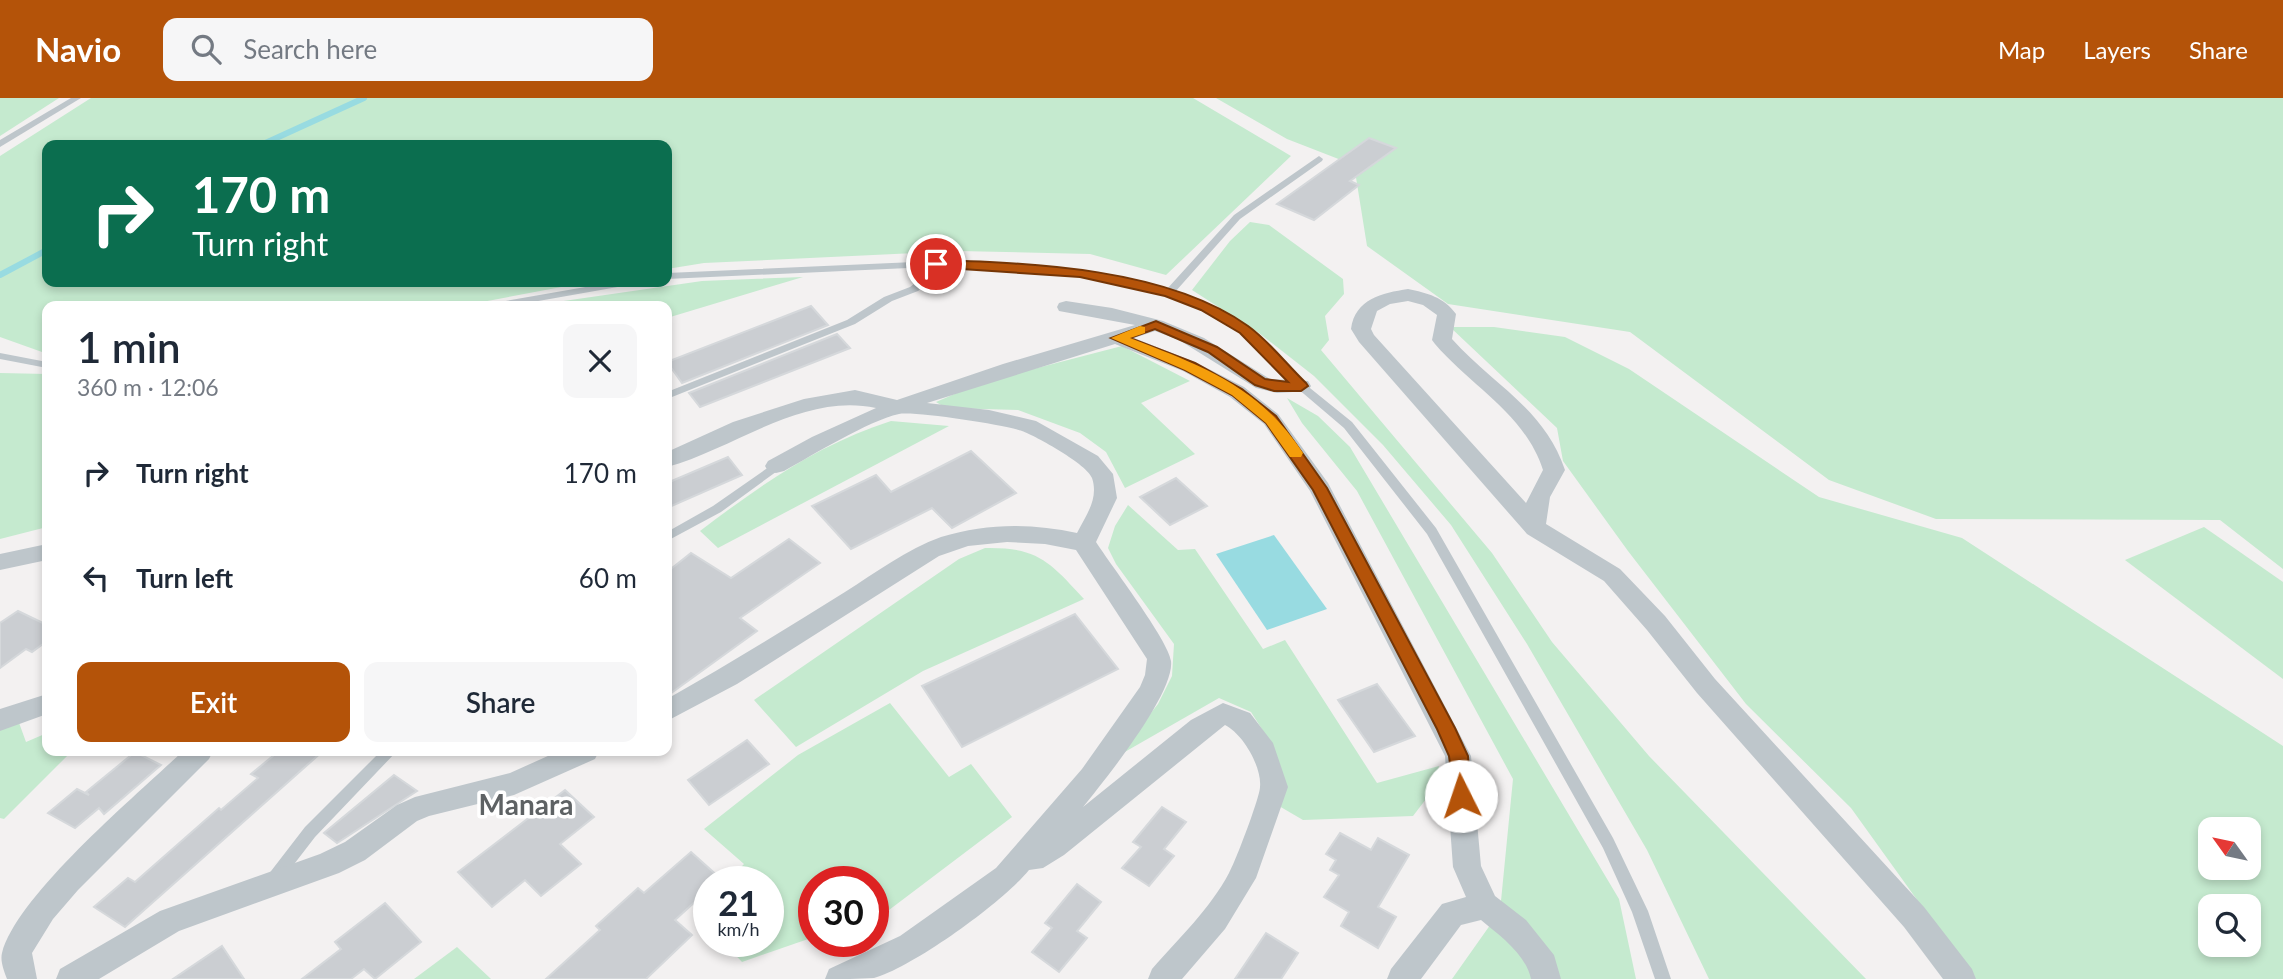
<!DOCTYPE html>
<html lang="en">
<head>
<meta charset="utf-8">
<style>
	:root { --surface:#fff; --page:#f6f6f7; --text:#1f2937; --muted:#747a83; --accent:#b45309 }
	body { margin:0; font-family:Lato,sans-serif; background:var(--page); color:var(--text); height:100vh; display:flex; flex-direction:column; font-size:26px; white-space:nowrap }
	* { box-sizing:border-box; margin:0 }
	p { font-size:23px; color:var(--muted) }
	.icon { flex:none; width:38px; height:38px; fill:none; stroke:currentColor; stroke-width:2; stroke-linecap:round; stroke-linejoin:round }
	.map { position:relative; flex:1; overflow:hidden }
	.drawer { position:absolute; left:42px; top:203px; width:630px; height:455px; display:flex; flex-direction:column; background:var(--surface); border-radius:14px; box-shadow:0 4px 10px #0003 }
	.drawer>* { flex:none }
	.hud { position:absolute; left:42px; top:42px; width:630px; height:147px; border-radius:14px; box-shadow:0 4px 10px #0003; background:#0b6e4f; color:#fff; overflow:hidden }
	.needle { width:46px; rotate:303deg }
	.tools { position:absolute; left:2198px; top:719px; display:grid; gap:14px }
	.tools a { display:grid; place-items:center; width:63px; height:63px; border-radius:14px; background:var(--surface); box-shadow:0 4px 10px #0003; font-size:35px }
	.speed { position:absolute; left:693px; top:768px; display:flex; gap:14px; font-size:35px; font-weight:700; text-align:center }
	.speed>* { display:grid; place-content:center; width:91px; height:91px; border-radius:50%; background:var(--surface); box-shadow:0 4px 10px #0003; line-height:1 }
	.speed small { font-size:18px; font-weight:400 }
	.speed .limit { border:10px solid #d22; background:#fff; color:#111 }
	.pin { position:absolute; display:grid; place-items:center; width:60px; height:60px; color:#fff; margin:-30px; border:4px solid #fff; border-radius:50%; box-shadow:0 2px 7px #0007 }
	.me { position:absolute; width:77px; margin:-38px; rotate:356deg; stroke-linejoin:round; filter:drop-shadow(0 0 5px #0008) }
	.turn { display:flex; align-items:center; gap:24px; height:147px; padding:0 35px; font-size:32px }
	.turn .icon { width:91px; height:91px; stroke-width:2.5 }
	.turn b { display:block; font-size:49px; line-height:60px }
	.round { display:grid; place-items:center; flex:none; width:74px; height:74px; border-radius:14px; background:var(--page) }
	.overview { display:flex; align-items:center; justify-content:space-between; height:119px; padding:0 35px }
	h1 { font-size:42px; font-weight:600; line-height:52px }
	.primary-button { display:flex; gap:14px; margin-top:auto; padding:14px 35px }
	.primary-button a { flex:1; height:80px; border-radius:14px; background:var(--accent); color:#fff; font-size:28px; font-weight:600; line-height:80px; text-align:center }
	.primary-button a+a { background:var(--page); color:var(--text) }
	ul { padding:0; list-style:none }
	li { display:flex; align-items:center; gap:21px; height:105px; padding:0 35px }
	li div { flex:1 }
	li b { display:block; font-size:26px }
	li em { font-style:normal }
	header { display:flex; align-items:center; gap:42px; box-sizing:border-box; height:98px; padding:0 35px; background:var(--accent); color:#fff }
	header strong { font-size:33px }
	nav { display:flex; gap:38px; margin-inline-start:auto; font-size:24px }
	.search { width:490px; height:63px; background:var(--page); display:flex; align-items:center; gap:18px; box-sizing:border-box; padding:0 24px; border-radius:14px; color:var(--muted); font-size:26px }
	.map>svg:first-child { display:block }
</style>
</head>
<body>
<header>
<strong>Navio</strong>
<div class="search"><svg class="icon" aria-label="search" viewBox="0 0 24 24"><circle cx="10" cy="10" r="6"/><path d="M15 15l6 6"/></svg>Search here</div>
<nav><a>Map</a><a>Layers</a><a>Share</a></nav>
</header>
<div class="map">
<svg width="2283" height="881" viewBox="0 0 2283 881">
	<rect width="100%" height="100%" fill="#f3f1f1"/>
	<g fill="#c5eacf" fill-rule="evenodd">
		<path d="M0,0H59L0,38Z"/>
		<path d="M91,0H1193L1291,58L1166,177L1090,156L958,153L704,165L667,171V47H47V184H588L461,208H47V254H42L0,239V58Z"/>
		<path d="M1216,0H2283V471L2220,422L1936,421L1829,382L1630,234L1448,206L1367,148L1354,67L1287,41Z"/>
		<path d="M1250,124L1269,127L1343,181L1344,196L1325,218L1329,242L1321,252L1492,455L1552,544L1649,658L1866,881H1709L1647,752L1527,546L1451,427L1383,347L1314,278L1259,235L1192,192L1230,143Z"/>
		<path d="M803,179L667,220V208H529L702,183Z"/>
		<path d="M1450,229H1494L1565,239L1629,271L1819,399L1962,440L2283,648V881H1974L1851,710L1746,606L1628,453L1563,363L1557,330ZM2210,732H2249V770H2210ZM2210,808H2249V847H2210Z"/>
		<path d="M1122,248L1190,283L1141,305L1195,356L1125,390L1106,354L1080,335L1018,312L946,310L936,304L980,285Z"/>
		<path d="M0,275L47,276V429L0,441Z"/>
		<path d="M1287,300L1318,318L1350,349L1619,801L1636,881H1452L1500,813L1513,681L1357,393L1302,325Z"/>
		<path d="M891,323L949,328L718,450L700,433C762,386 817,347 891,323Z"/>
		<path d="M1128,407L1178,452L1195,451L1263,551L1285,542L1377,685L1439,668L1436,688L1413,718L1303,722L1279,708L1267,639L1251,614L1219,600L1116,659L1158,606L1172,578L1174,546L1116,466L1108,450L1115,428Z"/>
		<path d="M2204,429L2283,484V581L2125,462Z"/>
		<path d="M985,450C1038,449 1050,464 1084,501L923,573L796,649L754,602L959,461Z"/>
		<path d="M890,605L949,679L971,666L1012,719L889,812L873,818V784H814V839L742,864L723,844H768V784H727L744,766L704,731L798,657Z"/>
		<path d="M18,622L26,644L47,635V653H72L4,721L0,720V628Z"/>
		<path d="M457,849L491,881H414Z"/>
	</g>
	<path fill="#98dbe1" d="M1274,437L1327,511L1267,532L1216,456Z"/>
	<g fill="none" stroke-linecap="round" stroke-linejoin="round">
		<g stroke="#98dbe1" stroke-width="6">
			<path d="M261,47L364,0"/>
			<path d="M0,177L47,152"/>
		</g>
	</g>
	<g fill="#cbced2" stroke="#d5d8db" stroke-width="2">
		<path d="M1369,40L1396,50L1350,83L1359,87L1314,122L1277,106Z"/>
		<path d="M811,208L828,227L682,285L667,264Z"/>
		<path d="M837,236L850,250L700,309L689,295Z"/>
		<path d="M971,353L1016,395L952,430L932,410L851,451L812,408L876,377L891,394Z"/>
		<path d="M728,359L742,377L667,410V385Z"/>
		<path d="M1176,380L1207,408L1170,427L1140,399Z"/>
		<path d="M789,441L820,465L740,520L757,533L667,598V474L691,455L731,480Z"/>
		<path d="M18,513L47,527V543L32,554L26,551L0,570V525Z"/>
		<path d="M1075,516L1118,571L962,649L922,588Z"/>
		<path d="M1377,586L1415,638L1374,654L1338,602Z"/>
		<path d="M747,642L769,666L709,707L688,682Z"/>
		<path d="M279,653H323L125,829L94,809L128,780L135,784L219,710L221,712L258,680L251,676Z"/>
		<path d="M135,654L161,667L104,716L99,710L75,730L48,715L77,691L89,697L86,694Z"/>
		<path d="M394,677L417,693L337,745L324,735Z"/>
		<path d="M565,692L594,719L560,746L581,766L541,798L525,782L492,809L458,774Z"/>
		<path d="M1162,709L1186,724L1164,751L1174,758L1149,788L1122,770L1141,749L1133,744Z"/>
		<path d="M1340,735L1371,752L1378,740L1409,757L1378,809L1396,819L1378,850L1341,828L1349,814L1324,799L1339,777L1330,772L1336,762L1326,756Z"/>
		<path d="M691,754L721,781L717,784H709V791L675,822L692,837L646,881H546L600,832L596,828L638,790L644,795Z"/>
		<path d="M1077,786L1101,804L1077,833L1087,840L1059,874L1032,854L1052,830L1045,825Z"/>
		<path d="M385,805L421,844L375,881L364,871L351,881H302L341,851L335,844Z"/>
		<path d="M1266,835L1298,855L1281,881H1235Z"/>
		<path d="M222,848L244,881H173Z"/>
	</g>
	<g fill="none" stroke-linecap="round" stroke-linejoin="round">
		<g fill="#bec6cb" fill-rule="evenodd">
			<path d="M71,0H81L0,49V42Z"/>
			<path d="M1319,58L1323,61L1322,63L1240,121L1175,194L1210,207L1249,230L1305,286L1352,324L1436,430L1613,740L1648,813L1671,881H1655L1632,814L1603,750L1427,436L1344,330L1297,290L1241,234L1202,211L1166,197L1080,178L1013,171L940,169L933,181L918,193L892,203L855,226L667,301V294L847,222L884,199L910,189L926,177L930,169L667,181V175L937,163L1013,165L1080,172L1167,191L1234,117Z"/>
			<path d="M614,184H634L629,187L510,208H489L494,205Z"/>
			<path d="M0,255L47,264V270L0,261Z"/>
			<path d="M776,364L782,368L780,371L721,414L667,443V434L713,408Z"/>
			<path d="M381,653H397L315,739L278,787L273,789L268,787L265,782L268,777L305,729Z"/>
		</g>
		<g fill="#bec6cb" fill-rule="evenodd">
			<path d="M1408,191C1427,195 1444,199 1456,216L1452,241C1493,287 1544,310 1565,372L1550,399L1546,426L1620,471L1665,518L1715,581L1924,809L1972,871L1976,881H1943L1904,829L1697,595L1647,532L1604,483L1527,436L1359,244L1351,231C1355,201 1382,195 1408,191ZM1408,203L1423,207L1437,217L1432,242L1435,246C1472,289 1525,316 1543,372L1526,405L1374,237L1371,231L1377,213L1390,206Z"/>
			<path d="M1066,203L1112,210L1163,223L1204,240L1270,281L1308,283L1311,288L1308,293L1277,295L1256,290L1179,242L1155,233L1134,240L1197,265L1244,289L1278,316L1328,385L1471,658L1481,768L1495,798L1526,822L1554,857L1561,881H1531C1526,856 1499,837 1481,822L1461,827L1421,881H1387L1391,871L1442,806L1466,799L1453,769L1445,658L1310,393L1264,326L1230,299L1183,273L1115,246L927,305L989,312L1036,323L1098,358L1113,376L1117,400L1096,444C1110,466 1169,543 1171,563C1175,595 1105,682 1083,709L1191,622L1223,605L1250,615L1273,645L1288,689L1256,780L1225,831L1182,881H1148L1152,871C1179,840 1210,811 1229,775C1235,765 1260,699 1260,689C1262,669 1243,636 1225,627L1064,757L1043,770L1029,772C1003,804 913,869 874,880C860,881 840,881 825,881L829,871L900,838L996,770L1082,671L1140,589L1145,577L1147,561L1076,452L1045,446L1007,444L968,448L939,458L737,586L667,623V601C727,567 786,531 845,494C875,475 907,451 941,439C986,425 1032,425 1077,435C1086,417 1099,401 1092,380C1088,367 1036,338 1022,333C1005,327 915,313 899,316C868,323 813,357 784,373L776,375L768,373L765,368L768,363L812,339L876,310C803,294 734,351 667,369V354L733,324L804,301L855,292L897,302L1003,266L1135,227L1059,213L1057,209L1059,205Z"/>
			<path d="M47,446V462L0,472V456Z"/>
			<path d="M47,596V616L0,633V611Z"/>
			<path d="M183,653H213L209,661L78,792L53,821L32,855L37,881H7C4,873 0,863 2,855C17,797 137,697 183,653Z"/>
			<path d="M559,653H599L595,661L514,697L429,718L417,723L365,762L339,775L179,833L99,881H56L60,871L160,813L320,756L345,744L397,707L415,699L510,675Z"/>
		</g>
	</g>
	<path fill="#b45309" stroke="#753606" stroke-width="2" d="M936,162C1033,165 1167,170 1248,228C1269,243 1287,267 1306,285L1308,288L1301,293H1274L1255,287L1208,254L1155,231L1130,240L1195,265L1242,291L1276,318L1327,390L1455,630L1468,658L1471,698L1468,704L1461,706L1455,704L1449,658L1437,631L1313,392L1266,325L1232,297L1185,272L1111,240L1156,223L1217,249L1265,281L1288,284L1240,235L1201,212L1165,198L1080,179L932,169L930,166Z"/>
	<path fill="#f59e0b" d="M1140,228L1145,229V235L1130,240C1202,268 1259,288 1303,355L1301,359H1290L1266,325L1232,297L1185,272L1111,240Z"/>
	<g text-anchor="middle" stroke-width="7" stroke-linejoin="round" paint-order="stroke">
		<g font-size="28" font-weight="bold" fill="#5e6264" stroke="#fff">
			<text x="526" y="717">Manara</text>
		</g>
	</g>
</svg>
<div class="tools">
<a><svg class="needle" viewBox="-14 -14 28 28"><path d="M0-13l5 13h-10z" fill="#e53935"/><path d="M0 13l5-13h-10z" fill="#747a83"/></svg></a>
<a><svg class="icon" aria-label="search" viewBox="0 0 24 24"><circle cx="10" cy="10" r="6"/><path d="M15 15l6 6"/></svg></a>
</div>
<div class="speed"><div>21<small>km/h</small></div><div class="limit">30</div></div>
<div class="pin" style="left:936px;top:166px;background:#d93025"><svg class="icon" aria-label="arrive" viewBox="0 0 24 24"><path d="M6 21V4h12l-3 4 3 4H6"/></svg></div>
<svg class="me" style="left:1461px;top:698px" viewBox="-20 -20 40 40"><circle r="19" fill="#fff"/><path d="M0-13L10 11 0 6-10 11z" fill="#b45309"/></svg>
<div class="hud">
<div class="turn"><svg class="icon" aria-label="right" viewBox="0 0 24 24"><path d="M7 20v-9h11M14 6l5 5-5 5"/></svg><div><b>170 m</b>Turn right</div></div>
</div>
<section class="drawer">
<div class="overview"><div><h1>1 min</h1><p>360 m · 12:06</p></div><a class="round"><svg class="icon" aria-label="close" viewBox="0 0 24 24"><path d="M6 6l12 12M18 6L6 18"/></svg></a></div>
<ul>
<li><svg class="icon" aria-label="right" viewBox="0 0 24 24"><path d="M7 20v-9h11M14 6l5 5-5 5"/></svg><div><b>Turn right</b></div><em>170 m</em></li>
<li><svg class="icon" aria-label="left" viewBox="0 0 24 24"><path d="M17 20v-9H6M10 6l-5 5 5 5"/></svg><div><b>Turn left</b></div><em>60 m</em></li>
</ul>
<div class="primary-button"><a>Exit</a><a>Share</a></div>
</section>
</div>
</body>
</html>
